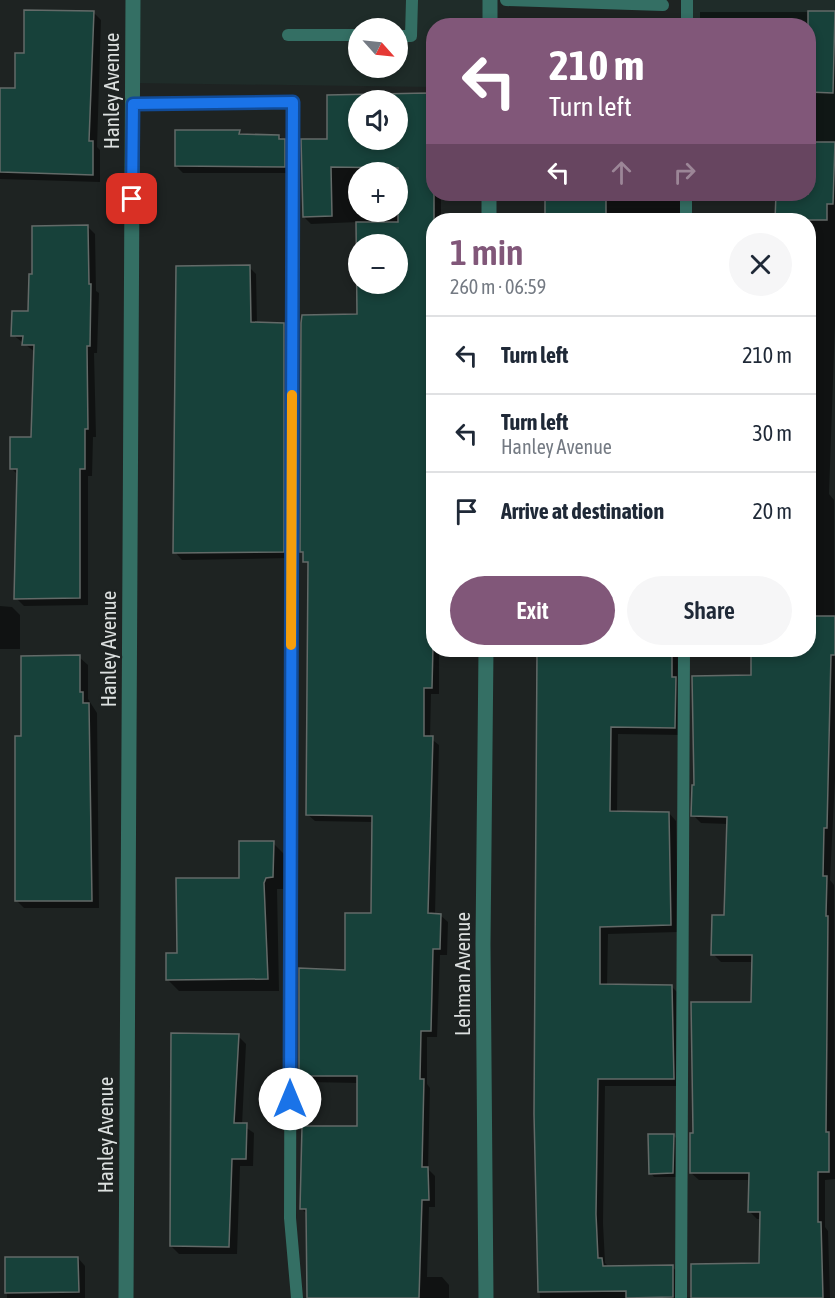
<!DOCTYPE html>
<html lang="en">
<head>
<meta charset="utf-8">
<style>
	:root { --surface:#fff; --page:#f6f6f7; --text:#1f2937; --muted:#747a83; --line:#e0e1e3; --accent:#815779 }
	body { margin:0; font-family:"Asap Condensed",sans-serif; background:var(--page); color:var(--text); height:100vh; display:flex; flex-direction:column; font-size:22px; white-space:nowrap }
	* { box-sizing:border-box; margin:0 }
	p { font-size:20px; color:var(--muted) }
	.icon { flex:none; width:33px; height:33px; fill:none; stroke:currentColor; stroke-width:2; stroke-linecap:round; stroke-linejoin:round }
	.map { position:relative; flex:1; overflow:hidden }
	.drawer { position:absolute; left:426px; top:213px; width:390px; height:444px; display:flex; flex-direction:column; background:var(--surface); border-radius:24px; box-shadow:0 3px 9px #0003 }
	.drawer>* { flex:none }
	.guide { position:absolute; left:426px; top:18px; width:390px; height:183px; border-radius:24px; box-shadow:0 3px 9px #0003; background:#815779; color:#fff; overflow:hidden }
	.needle { width:39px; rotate:117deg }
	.buttons { position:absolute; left:348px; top:18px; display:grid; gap:12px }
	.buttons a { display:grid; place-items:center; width:60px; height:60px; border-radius:50%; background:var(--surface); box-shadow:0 3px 9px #0003; font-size:30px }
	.pin { position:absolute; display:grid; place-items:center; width:51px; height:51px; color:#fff; margin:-26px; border-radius:12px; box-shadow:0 3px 9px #0006 }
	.me { position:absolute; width:66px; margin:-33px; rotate:0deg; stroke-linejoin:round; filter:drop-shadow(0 0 4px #0008) }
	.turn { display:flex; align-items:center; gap:21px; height:126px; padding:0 24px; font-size:27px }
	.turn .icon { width:78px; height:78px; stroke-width:2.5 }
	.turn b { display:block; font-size:42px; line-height:51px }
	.lanes { display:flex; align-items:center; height:57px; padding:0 24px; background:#0003; justify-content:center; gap:30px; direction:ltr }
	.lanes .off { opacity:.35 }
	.round { display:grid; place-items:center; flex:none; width:63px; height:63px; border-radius:32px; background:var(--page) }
	.overview { display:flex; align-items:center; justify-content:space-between; height:102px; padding:0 24px }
	h1 { font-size:36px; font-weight:600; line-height:45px; color:var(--accent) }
	.action { display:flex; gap:12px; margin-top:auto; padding:12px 24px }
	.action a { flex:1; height:69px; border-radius:36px; background:var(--accent); color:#fff; font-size:24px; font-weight:600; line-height:69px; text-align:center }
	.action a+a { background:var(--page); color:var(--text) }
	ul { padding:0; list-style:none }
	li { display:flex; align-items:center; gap:18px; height:78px; padding:0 24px; border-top:2px solid var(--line) }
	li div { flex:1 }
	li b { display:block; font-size:22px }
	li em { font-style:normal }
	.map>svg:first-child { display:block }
</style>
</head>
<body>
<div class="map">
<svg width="835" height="1298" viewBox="0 0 835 1298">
	<rect width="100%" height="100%" fill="#1e2322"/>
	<g fill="#1f2c29" fill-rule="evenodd">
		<path d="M133,0H490V25L434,26L433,87L133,83ZM358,28H398V68H358Z"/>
		<path d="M687,0H835V199L686,194H808V26L687,25Z"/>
	</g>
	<g fill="#0007" fill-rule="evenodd">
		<path d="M93,12L101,20L97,147L100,150V182L0,179V90H17L25,54Z"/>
		<path d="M700,12H835V324L829,494L834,500L835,779L830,880L834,885L835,1179L825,1180V1227L828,1231L830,1298H691L693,1265L760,1264L762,1219H757L750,1212V1180H699L691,1173L695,1135L753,1004V962H721L713,954L726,917L728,824L701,823L693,815L695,786L752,676L753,650H808V220H777V194H808V26H700Z"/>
		<path d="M427,95L434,101V194H441V220H434V650H439V694H431L430,738L439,745L435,915H440L448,922L447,955H440L437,1037H427V1084L430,1088L428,1169L435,1176V1207H429L427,1277H442L449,1285V1298H308L307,1214L301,1208L359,1128V1083L307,1082L300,1075L373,914V822L315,821L307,814L310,566L302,552L359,316V284H398V244H358V249V222L311,224L304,217L329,140L328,96ZM358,100H398V140H358ZM358,172H398V212H358Z"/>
		<path d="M239,132L243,136H279L284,140L291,147V173H183L176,166Z"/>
		<path d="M547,194H683L682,220H546Z"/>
		<path d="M87,226L95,234L96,291L99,293L97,353H94L96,437H93L92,476H88V605L24,606L16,598L19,476L11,468L33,438L35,352L13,335Z"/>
		<path d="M249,267L256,274L257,324L284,325L291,332L290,558L182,560L175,552Z"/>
		<path d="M0,606L12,607L20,615V649H0Z"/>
		<path d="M538,650H679L682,735L618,734L617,813H669L676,821L678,932L608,934L607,986H671L679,994L681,1086H605L603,1223L605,1263L609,1267H672L680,1274V1298H540L535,1114Z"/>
		<path d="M79,657L88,665V699L97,713L99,908H24L16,900L23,737Z"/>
		<path d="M273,843L285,855V889H277L279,991H179L167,979L178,955Z"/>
		<path d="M238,1036L246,1044L242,1125L254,1133L253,1166H240L237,1254H179L171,1246Z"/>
		<path d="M673,1135L677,1139L676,1177H654L651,1173Z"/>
		<path d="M78,1258L85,1266V1298H7L6,1259Z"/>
	</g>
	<g fill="#17413a" stroke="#636a68" stroke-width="1.5" fill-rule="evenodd">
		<path d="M24,10L94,11L89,141H93V175L0,172V88H15V53H24Z"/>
		<path d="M808,11H835L833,93L808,92Z"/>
		<path d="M427,93L429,178H434V603L432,688H424V736H433L428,913L441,914L440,949H433L431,1031H421L420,1079H424L422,1167H428L429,1200H422L419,1298H307L306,1209H300L302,1126H357V1076H299V968L345,970V913H371L372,816L306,815L308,562H303V552H300L301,323L302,315L357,314L356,222H398V168L331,167L332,216L303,217L301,139H327V95ZM358,100H398V140H358ZM358,244H398V284H358Z"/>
		<path d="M175,130H240L239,134L279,135V139H285V167L175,166Z"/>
		<path d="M808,142H835L833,204H827V220H775L776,194H808Z"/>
		<rect x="545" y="194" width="61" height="26"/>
		<path d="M88,225L89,284H91L90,346H87L88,429H85V469H80V598L14,599L17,469H10V437H31L34,345H22L23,336H11L12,311H28L29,274H32V226Z"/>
		<path d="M250,265L251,322L284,323V552L173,553L176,266Z"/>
		<path d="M808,616H835V655H831L827,828H824L823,876H827L826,916H828L826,1132H829V1172H818V1222H821L823,1298H691V1264L759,1263L760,1212H748L749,1173H690V1133H693L691,1002H751L752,955H711L712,915H724L727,817L691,816L692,785H694L692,676L751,675V650H808Z"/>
		<path d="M537,650L672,651V677H676L675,728L611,727L610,811L669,812L671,925L600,927V984L672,985L674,1079H598L596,1214L598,1258H602L603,1266L673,1265V1297L626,1298V1291L538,1292L534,1114Z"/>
		<path d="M80,655V692H83V703H89L92,901H15V736H21V656Z"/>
		<path d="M239,841H274L273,877L266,878L264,883L268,979L166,980V953H177L176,878H239Z"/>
		<path d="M171,1033L239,1034L234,1123H247L246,1159H232L229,1247L170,1246Z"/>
		<path d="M648,1134H674L673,1173L649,1174Z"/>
		<path d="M5,1257H78L79,1292L5,1293Z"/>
	</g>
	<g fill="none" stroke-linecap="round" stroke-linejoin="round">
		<g stroke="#346f64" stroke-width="12">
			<path d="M506,0L663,5"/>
			<path d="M687,26V0"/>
			<path d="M288,35H358"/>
			<path d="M398,36H411L412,0"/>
			<path d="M133,104L293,102L290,1218L297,1298"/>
			<path d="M686,220V194"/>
			<path d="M681,1298L684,650"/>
		</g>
		<g stroke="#346f64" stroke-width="15">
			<path d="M490,26V0"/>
			<path d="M489,220V194"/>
			<path d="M486,650L483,944L486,1298"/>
			<path d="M126,1298L133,0"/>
		</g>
	</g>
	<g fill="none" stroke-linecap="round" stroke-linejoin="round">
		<defs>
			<path id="route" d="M132,199L133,104L293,102L290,1099"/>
		</defs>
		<use href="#route" stroke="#114b97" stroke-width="15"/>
		<use href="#route" stroke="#1a73e8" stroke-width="10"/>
		<path stroke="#f59e0b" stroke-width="10" d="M291,645L292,395"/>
	</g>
	<g text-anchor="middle" stroke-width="4.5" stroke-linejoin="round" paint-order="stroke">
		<g font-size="21" fill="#dde1e0" stroke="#1e2322">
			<text transform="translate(112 91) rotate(-90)" y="7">Hanley Avenue</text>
			<text transform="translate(109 649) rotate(-90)" y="7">Hanley Avenue</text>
			<text transform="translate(463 974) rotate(-90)" y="7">Lehman Avenue</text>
			<text transform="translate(106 1135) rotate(-90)" y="7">Hanley Avenue</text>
		</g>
	</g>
</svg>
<div class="buttons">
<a><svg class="needle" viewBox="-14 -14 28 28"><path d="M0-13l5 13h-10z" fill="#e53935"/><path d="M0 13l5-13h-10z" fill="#747a83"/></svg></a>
<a><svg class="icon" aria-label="sound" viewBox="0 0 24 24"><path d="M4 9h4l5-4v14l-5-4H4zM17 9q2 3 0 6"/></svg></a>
<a>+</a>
<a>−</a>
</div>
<div class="pin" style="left:132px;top:199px;background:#d93025"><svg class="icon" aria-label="arrive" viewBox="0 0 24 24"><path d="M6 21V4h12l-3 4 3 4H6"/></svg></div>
<svg class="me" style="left:290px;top:1099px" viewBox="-20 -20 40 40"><circle r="19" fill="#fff"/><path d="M0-13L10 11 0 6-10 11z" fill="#1a73e8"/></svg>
<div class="guide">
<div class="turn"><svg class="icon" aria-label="left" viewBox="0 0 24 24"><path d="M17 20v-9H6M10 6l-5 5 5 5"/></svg><div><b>210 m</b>Turn left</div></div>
<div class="lanes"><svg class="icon" aria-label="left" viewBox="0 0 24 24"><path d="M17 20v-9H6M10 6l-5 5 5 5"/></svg><svg class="icon off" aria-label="ahead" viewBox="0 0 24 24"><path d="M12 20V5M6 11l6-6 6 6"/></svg><svg class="icon off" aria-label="right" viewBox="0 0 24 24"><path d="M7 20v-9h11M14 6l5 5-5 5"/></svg></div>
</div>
<section class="drawer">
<div class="overview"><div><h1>1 min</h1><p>260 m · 06:59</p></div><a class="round"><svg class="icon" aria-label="close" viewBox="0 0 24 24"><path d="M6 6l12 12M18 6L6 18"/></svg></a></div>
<ul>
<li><svg class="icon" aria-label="left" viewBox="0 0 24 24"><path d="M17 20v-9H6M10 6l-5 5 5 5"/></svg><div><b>Turn left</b></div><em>210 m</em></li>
<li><svg class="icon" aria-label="left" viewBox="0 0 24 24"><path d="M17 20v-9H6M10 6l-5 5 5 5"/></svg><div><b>Turn left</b><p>Hanley Avenue</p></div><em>30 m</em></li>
<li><svg class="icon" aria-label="arrive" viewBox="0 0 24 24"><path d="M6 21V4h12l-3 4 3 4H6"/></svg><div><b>Arrive at destination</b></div><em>20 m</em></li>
</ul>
<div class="action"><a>Exit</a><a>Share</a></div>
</section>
</div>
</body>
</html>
